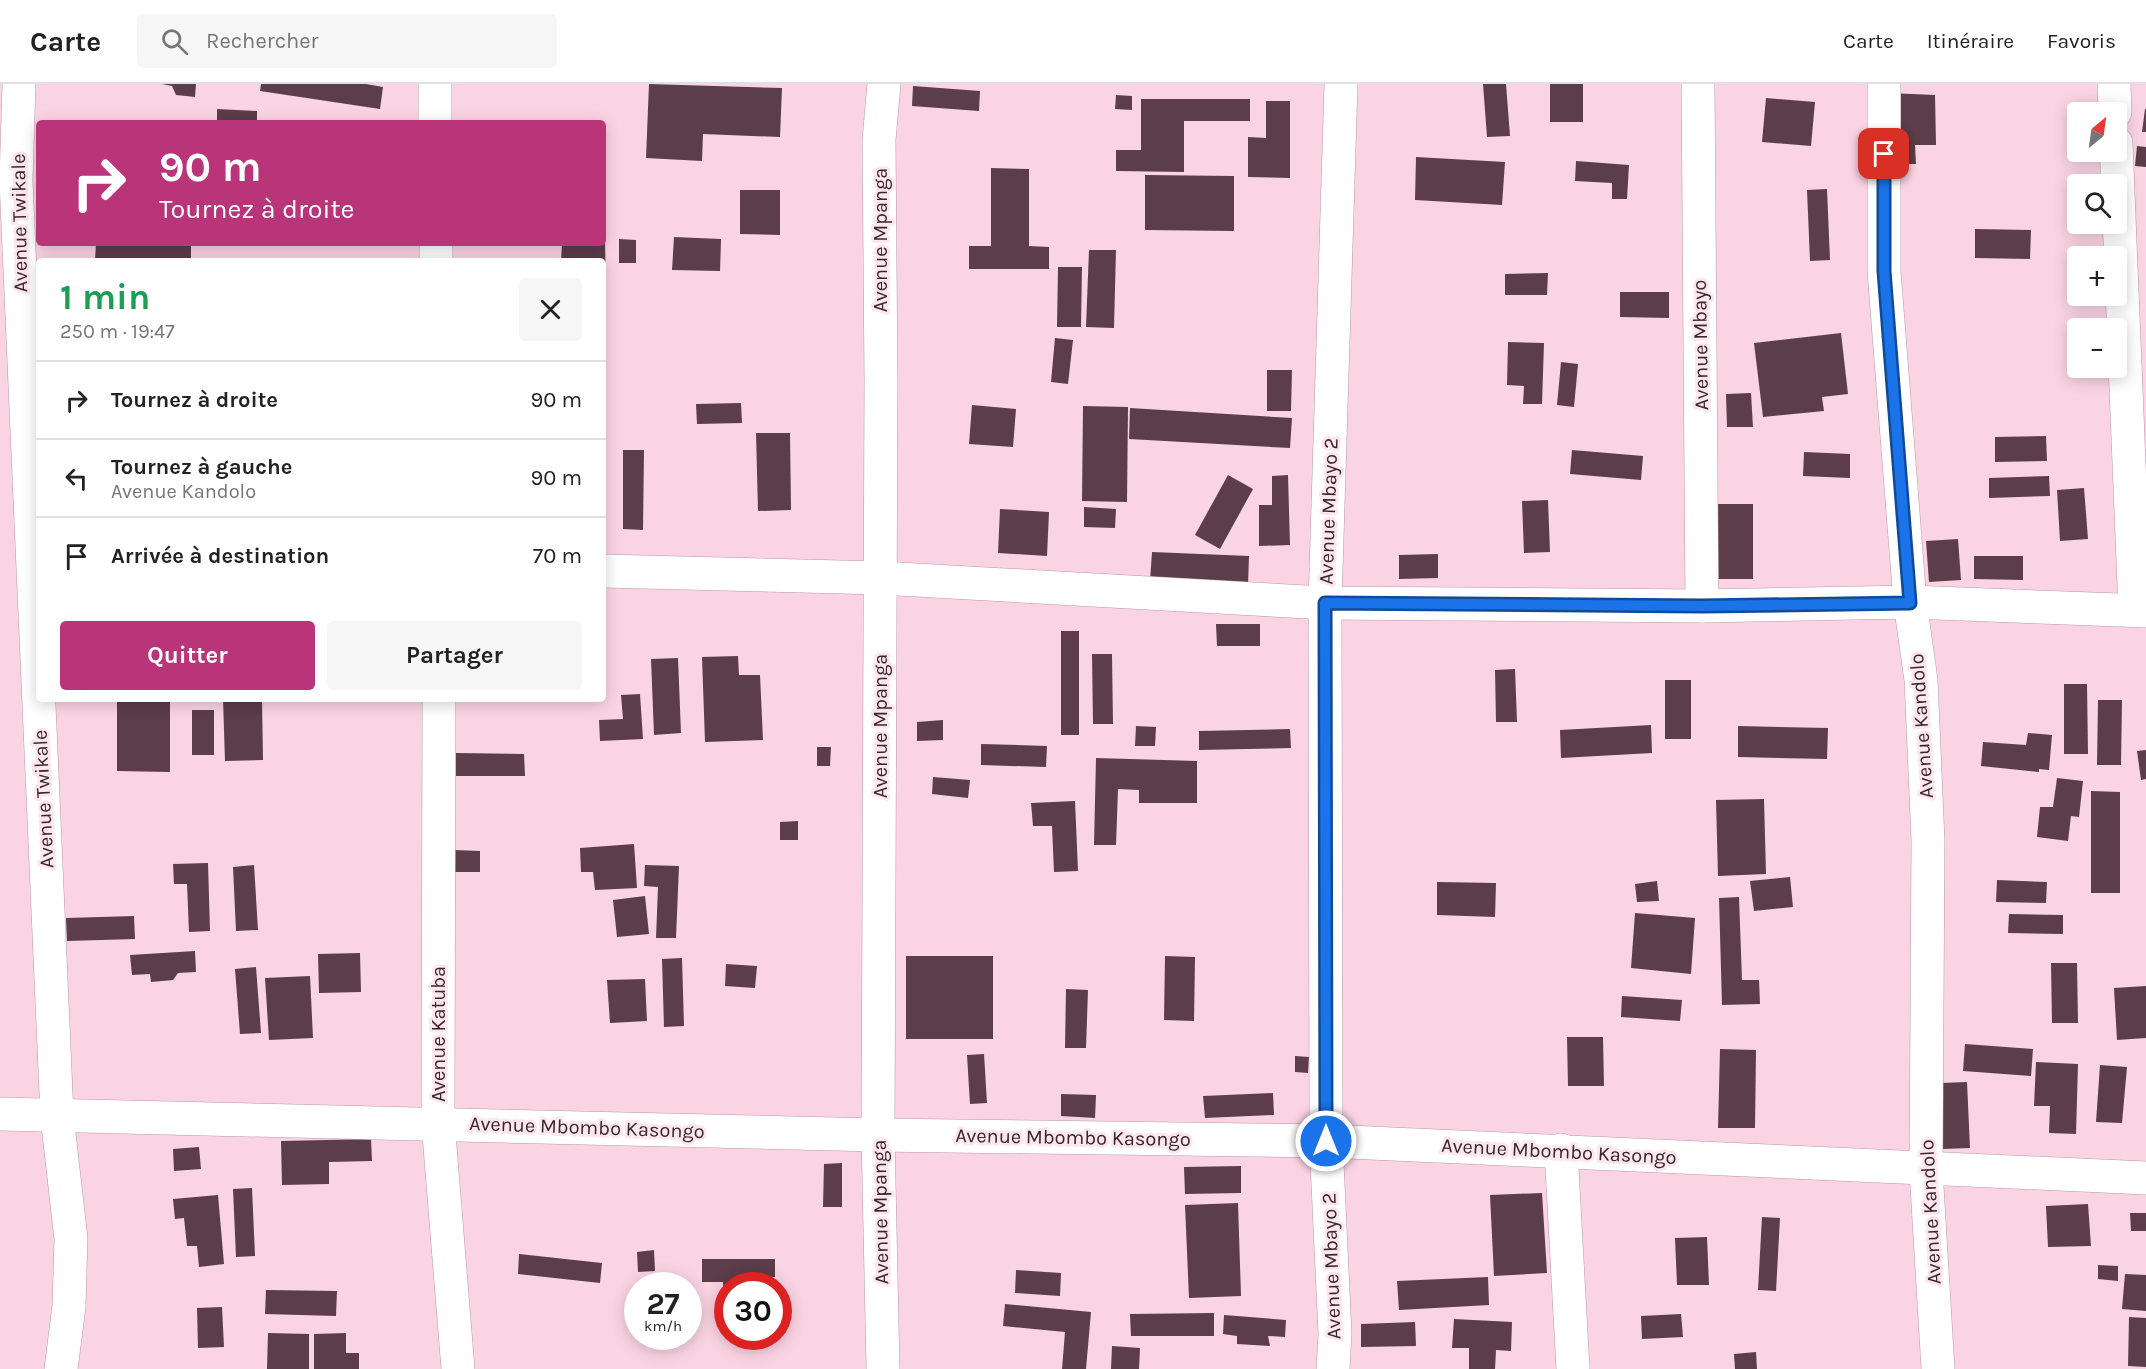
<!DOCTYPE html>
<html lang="fr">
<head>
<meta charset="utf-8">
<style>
	:root { --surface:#fff; --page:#f6f6f6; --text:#222; --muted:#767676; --line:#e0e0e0; --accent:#b93478 }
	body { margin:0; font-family:Karla,sans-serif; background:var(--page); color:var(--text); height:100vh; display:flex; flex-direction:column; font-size:22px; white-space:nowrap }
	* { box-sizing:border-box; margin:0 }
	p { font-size:20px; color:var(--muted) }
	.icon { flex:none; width:33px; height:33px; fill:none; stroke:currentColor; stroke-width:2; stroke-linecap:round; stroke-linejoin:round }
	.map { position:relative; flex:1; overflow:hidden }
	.panel { position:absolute; left:36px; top:174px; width:570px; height:444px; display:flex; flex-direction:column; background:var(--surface); border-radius:6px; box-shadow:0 3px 15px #0003 }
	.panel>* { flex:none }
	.top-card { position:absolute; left:36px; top:36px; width:570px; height:126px; border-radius:6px; box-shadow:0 3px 15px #0003; background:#b93478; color:#fff; overflow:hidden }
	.needle { width:39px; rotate:29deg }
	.controls { position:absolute; left:2067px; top:18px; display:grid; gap:12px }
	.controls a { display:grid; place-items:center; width:60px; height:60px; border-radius:6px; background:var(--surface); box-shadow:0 3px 15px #0003; font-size:30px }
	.speed { position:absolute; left:624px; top:1188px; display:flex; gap:12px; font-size:30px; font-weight:700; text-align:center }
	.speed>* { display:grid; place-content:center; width:78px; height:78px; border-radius:50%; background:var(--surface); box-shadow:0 3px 15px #0003; line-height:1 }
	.speed small { font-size:15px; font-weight:400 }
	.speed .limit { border:9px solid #d22; background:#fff; color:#111 }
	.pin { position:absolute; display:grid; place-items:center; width:51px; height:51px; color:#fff; margin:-26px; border-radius:12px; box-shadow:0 3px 9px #0006 }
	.me { position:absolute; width:66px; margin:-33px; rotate:0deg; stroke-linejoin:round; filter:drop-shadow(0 0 4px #0008) }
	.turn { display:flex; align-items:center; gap:21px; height:126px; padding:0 24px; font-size:27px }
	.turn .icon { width:78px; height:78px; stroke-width:2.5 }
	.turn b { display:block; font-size:42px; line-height:51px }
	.round { display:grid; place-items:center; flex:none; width:63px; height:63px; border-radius:6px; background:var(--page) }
	.head { display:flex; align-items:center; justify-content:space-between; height:102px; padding:0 24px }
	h1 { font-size:36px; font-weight:700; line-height:45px; color:#1e9e55 }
	.primary-button { display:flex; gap:12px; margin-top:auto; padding:12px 24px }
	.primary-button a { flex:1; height:69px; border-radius:6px; background:var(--accent); color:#fff; font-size:24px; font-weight:700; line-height:69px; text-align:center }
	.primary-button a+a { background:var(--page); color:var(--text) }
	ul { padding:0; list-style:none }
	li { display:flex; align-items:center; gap:18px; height:78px; padding:0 24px; border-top:2px solid var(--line) }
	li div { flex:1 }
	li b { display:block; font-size:22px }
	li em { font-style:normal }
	header { display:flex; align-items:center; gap:36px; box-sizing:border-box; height:84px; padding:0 30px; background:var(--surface); border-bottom:2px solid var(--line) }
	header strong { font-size:28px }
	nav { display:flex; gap:33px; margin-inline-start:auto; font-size:21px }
	.search { width:420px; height:54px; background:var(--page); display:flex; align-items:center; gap:15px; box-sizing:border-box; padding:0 21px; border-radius:6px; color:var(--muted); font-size:22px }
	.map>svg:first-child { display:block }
</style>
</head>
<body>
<header>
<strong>Carte</strong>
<div class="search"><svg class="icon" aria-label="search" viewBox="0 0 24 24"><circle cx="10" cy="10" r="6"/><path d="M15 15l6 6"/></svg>Rechercher</div>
<nav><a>Carte</a><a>Itinéraire</a><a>Favoris</a></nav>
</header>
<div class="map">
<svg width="2146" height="1285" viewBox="0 0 2146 1285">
	<rect width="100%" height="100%" fill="#fbd4e3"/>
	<g fill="#5c3d4a">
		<path d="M162,0H196L195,13L176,11L172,2Z"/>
		<path d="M261,0H366L383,3L380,25L260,7Z"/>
		<path d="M649,0L782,4L780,53L703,50L702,77L646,74Z"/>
		<path d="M1483,0H1506L1510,52L1487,53Z"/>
		<rect x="1550" y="0" width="33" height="38"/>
		<path d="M913,2L980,7L979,27L912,22Z"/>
		<path d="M1888,9L1935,11L1936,61H1915L1916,80H1888Z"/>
		<path d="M1116,11L1132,12V26L1115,25Z"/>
		<path d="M1766,14L1815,18L1811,62L1762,58Z"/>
		<path d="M1141,15H1250V37H1184V88L1116,87V66H1141Z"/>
		<path d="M1266,17H1290V94L1248,93V53L1266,54Z"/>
		<path d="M217,25L257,27V39H217Z"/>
		<path d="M2145,25H2146V48H2142Z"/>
		<path d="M2137,62L2146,63V83L2135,82Z"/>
		<path d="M1416,73L1505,78L1502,121L1415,116Z"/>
		<path d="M1576,77L1629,81L1627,115H1612V99L1575,97Z"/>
		<path d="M991,84L1029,85V162L1049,163V185H969V162H991Z"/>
		<path d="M1145,91L1234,92V147L1145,146Z"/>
		<path d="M1827,105L1830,176L1810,177L1807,106Z"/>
		<path d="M740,106H780V151L740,150Z"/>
		<path d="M1975,145L2031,146L2030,175L1975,174Z"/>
		<path d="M674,153L721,155L720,187L672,186Z"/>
		<path d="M619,155L636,156V179H619Z"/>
		<path d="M603,157H605L606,206H603V177H561L562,159Z"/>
		<path d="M96,159H191V177H95Z"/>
		<path d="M1089,166H1116L1114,244L1086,243Z"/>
		<path d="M1058,183H1082L1081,243H1057Z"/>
		<path d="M1548,189L1547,211H1505V190Z"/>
		<path d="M1620,208H1669V234L1620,233Z"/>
		<path d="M1841,249L1848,310L1822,313L1824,327L1763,333L1754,259Z"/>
		<path d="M1055,254L1073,256L1068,300L1051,298Z"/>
		<path d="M1508,258L1544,259L1542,320H1523L1524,302L1507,301Z"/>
		<path d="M1561,278L1578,280L1574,323L1557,321Z"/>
		<path d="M1267,286H1292L1291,327H1267Z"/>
		<path d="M1751,309L1753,343H1727L1726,310Z"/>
		<path d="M741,319L742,339L697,340L696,320Z"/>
		<path d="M972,321L1016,325L1013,363L969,360Z"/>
		<path d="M1083,322L1128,323L1127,418L1082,417Z"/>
		<path d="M1130,324L1292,334L1290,364L1129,355Z"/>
		<path d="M756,349H790L791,426L758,427Z"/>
		<path d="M2046,352L2047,377L1995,378V353Z"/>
		<path d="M623,366H644L643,446L623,445Z"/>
		<path d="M1572,366L1643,372L1641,396L1570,390Z"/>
		<path d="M1804,368L1850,370V394L1803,392Z"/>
		<path d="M1228,391L1253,405L1220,465L1195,451Z"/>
		<path d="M1288,391L1290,461L1259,462V421H1272V392Z"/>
		<path d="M2049,392L2050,412L1989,414V394Z"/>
		<path d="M2084,404L2088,455L2060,457L2057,406Z"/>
		<path d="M1548,416L1550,468L1524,469L1522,417Z"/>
		<rect x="1716" y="420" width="37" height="75"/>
		<path d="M1084,423L1116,425L1115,444L1084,443Z"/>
		<path d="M1000,425L1049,428L1047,472L998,469Z"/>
		<path d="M1958,455L1961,496L1929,498L1926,457Z"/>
		<path d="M1152,468L1249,472L1248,501L1150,497Z"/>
		<path d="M1438,470V494L1399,495V471Z"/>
		<path d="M1974,472H2023V496L1974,495Z"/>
		<path d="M1216,540H1260V562H1217Z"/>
		<rect x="1061" y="547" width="18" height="104"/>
		<path d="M1092,570H1112L1113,640H1093Z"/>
		<path d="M738,572L739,591H760L763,656L705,658L702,573Z"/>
		<path d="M678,574L681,649L654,651L651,575Z"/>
		<path d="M1515,585L1517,638H1496L1495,586Z"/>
		<rect x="1665" y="596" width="26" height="59"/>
		<path d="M2064,600H2087L2088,670H2064Z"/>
		<path d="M640,610L643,655L600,657L599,636L623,635L621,611Z"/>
		<path d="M117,615H170V688L117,687Z"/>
		<path d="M223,615H262L263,676L225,677Z"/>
		<path d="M2098,616H2122L2121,681H2097Z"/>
		<rect x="192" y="626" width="22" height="45"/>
		<path d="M943,636V656L917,657V638Z"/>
		<path d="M1651,641L1652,669L1561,674L1560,646Z"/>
		<path d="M1136,642L1156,643L1155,662H1135Z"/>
		<path d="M1738,642L1828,644L1827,675L1738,673Z"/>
		<path d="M1290,645L1291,664L1199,666V647Z"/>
		<path d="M2028,649L2052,651L2049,686L2039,685V688L1981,682L1983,658L2026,661Z"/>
		<path d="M981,660L1047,662L1046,683L981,681Z"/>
		<path d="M817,663H831L830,682H817Z"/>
		<path d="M2146,666V695L2141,696L2137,667Z"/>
		<path d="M456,669L524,670L525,692H456Z"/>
		<path d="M1096,674L1197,677V719H1139V706L1118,705L1116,761H1094Z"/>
		<path d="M933,693L970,696L968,714L932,710Z"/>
		<path d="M2057,694L2083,697L2079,733L2071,732L2068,757L2037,753L2040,723H2053Z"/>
		<path d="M2091,707L2120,708V809H2091Z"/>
		<path d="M1764,715L1766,790L1718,792L1716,716Z"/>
		<path d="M1075,717L1078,787L1054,788L1052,742H1033L1031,719Z"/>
		<path d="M798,737V756H780V738Z"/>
		<path d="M634,760L637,804L595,806L593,788H581L580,764Z"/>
		<path d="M454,766L480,767V788H454Z"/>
		<path d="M208,779L210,847L189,848L187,800H174L173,780Z"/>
		<path d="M254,781L258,846L236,847L233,783Z"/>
		<path d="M645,781L679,782L676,854H656L658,803L644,802Z"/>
		<path d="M1790,793L1793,823L1754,827L1750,797Z"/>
		<path d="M1997,796L2047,798L2046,819L1996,818Z"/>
		<path d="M1657,797L1659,817L1637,818L1635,800Z"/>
		<path d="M1437,798L1496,799L1495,833L1437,831Z"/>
		<path d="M645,812L649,850L617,853L613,816Z"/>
		<path d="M1739,813L1742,896H1759L1760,920L1722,921L1719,814Z"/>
		<path d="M1635,829L1695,834L1691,890L1631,884Z"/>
		<path d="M2009,830L2063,831V850L2008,849Z"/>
		<path d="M134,832L135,855L67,857L66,834Z"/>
		<path d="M195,867L196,888L178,889L173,896L151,898L150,890L132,891L130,871Z"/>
		<path d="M360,869L361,908L319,909L318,870Z"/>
		<rect x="906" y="872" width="87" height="83"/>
		<path d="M1165,872L1195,873L1194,937L1164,936Z"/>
		<path d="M682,874L684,942L664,943L662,875Z"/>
		<path d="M2051,879H2077L2078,939H2052Z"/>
		<path d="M726,880L757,882L755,904L725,902Z"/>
		<path d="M256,883L261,949L240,950L235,885Z"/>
		<path d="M310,892L313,954L269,956L265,894Z"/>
		<path d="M645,895L647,937L610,939L607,896Z"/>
		<path d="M2146,902V954L2117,956L2114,904Z"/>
		<path d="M1066,905L1088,906L1086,964H1065Z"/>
		<path d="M1622,912L1682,916L1680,937L1621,933Z"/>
		<path d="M1567,953H1603L1604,1002H1568Z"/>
		<path d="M1965,960L2033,965L2031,992L1963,987Z"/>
		<path d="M1720,965L1756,966L1755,1044H1718Z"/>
		<path d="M984,970L987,1019L970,1020L967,971Z"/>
		<path d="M1295,972L1309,973L1308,989L1295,988Z"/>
		<path d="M2036,978L2078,980L2076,1050L2049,1049L2050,1022H2034Z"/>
		<path d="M2100,981L2127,983L2122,1039L2096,1038Z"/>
		<path d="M1967,998L1970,1064L1943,1065L1941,999Z"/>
		<path d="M1273,1009L1274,1031L1205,1034L1203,1012Z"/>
		<path d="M1061,1010L1096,1011L1095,1034L1061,1032Z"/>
		<path d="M371,1055L372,1077L329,1078V1100L282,1101L281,1057Z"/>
		<path d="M199,1063L201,1085L174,1087L173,1065Z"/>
		<path d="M842,1079V1123H823L824,1080Z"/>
		<path d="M1241,1082V1109L1185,1110L1184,1083Z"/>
		<path d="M252,1104L255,1172L236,1173L233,1105Z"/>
		<path d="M1542,1109L1547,1189L1494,1192L1490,1111Z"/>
		<path d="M218,1111L224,1180L199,1183L197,1162H187L184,1134L175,1135L173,1115Z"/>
		<path d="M1238,1119L1241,1212L1189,1214L1185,1121Z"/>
		<path d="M2088,1120L2091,1162L2048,1163L2046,1122Z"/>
		<path d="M2130,1129H2146V1147H2131Z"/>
		<path d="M1762,1133L1780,1134L1776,1207L1758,1206Z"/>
		<path d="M1707,1153L1709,1201H1677L1675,1154Z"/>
		<path d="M654,1166L655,1187L638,1188L637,1168Z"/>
		<path d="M519,1170L602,1179L600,1199L518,1190Z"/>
		<path d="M702,1175H775V1193L757,1194V1202H728V1213H724L723,1198H702Z"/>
		<path d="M2098,1181L2118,1182V1197L2098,1195Z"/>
		<path d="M1016,1186L1061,1189L1060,1212L1015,1209Z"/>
		<path d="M2125,1190L2146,1191V1227L2122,1225Z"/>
		<path d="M1488,1193L1489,1221L1399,1226L1397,1197Z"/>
		<path d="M266,1206L337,1207L336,1232L265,1230Z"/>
		<path d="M1005,1220L1091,1228L1086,1285H1062L1065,1248L1003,1242Z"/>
		<path d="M222,1223L224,1263L198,1264L197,1224Z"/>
		<path d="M1214,1229V1252H1131L1130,1230Z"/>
		<path d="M1681,1230L1683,1253L1642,1255L1641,1232Z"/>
		<path d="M1224,1231L1286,1236L1285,1253L1268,1252L1270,1262L1237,1260V1252L1223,1250Z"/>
		<path d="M2129,1233L2146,1234V1283L2128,1282Z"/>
		<path d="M1454,1235L1512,1238L1511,1267L1496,1266L1495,1285H1469V1264H1452Z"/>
		<path d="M1415,1238L1416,1262L1361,1263V1240Z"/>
		<path d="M268,1249L309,1250V1285H267Z"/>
		<path d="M346,1249V1269H359V1285H314V1250Z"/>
		<path d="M1112,1262L1140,1264L1139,1285H1111Z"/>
		<path d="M1756,1268L1757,1285H1735L1734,1270Z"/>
	</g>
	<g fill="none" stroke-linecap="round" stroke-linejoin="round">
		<defs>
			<g id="minor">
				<path d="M19,0L16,96L57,1032L71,1155L69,1222L61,1285"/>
				<path d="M435,0V39"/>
				<path d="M1698,0L1702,522"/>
				<path d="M1884,0V187L1910,518L1921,596L1928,757L1926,1086L1938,1285"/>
				<path d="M2114,0L2115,28"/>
				<path d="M2116,59L2135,526"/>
				<path d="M436,159V177"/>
				<path d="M603,487L881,494L1325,519L1702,522L1910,518L2146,527"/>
				<path d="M439,615L438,1038L458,1285"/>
				<path d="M0,1030L878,1051L1326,1057L2146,1094"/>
				<path d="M1561,1066L1573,1285"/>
				<path d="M883,1285L878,1051L881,297L879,56L884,0"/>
				<path d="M1333,1285L1335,1250L1326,1057L1325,519L1341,0"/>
			</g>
		</defs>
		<use href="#minor" stroke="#bb97a5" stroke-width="34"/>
		<use href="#minor" stroke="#fff" stroke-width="33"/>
	</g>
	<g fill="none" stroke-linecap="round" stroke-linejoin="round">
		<defs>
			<path id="route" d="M1326,1057L1325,519L1702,522L1910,519L1884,187V70"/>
		</defs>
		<use href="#route" stroke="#114b97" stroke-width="15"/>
		<use href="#route" stroke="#1a73e8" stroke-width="10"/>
	</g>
	<g text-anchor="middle" stroke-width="6" stroke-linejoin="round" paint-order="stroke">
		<g font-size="20" fill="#37282e" stroke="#fee6ef">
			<text transform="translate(19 139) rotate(-91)" y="7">Avenue Twikale</text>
			<text transform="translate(880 156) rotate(-90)" y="7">Avenue Mpanga</text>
			<text transform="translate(1700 261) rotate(-91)" y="7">Avenue Mbayo</text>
			<text transform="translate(1328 427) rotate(-88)" y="7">Avenue Mbayo 2</text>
			<text transform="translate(880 642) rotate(-90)" y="7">Avenue Mpanga</text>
			<text transform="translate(1921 642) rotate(-94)" y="7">Avenue Kandolo</text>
			<text transform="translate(43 715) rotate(-93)" y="7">Avenue Twikale</text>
			<text transform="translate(438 950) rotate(-90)" y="7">Avenue Katuba</text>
			<text transform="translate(587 1043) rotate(2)" y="7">Avenue Mbombo Kasongo</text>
			<text transform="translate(1073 1053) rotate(1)" y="7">Avenue Mbombo Kasongo</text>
			<text transform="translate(1559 1067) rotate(3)" y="7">Avenue Mbombo Kasongo</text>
			<text transform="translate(880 1128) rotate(-91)" y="7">Avenue Mpanga</text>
			<text transform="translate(1930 1128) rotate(-93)" y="7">Avenue Kandolo</text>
			<text transform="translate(1331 1182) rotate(-92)" y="7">Avenue Mbayo 2</text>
		</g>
	</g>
</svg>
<div class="controls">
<a><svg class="needle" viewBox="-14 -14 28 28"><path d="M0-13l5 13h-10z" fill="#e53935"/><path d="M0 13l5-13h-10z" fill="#767676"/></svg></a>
<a><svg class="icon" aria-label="search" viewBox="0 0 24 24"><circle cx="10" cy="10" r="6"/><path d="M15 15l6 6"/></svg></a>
<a>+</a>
<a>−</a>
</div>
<div class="speed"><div>27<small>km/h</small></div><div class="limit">30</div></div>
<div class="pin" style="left:1884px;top:70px;background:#d93025"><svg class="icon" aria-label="arrive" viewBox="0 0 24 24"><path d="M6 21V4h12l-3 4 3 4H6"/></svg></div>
<svg class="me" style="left:1326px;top:1057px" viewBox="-20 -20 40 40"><circle r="17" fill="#1a73e8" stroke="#fff" stroke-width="3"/><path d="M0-11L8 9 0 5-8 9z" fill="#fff"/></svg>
<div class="top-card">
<div class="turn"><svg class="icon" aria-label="right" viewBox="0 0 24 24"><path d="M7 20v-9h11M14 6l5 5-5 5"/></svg><div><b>90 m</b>Tournez à droite</div></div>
</div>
<section class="panel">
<div class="head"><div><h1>1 min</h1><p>250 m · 19:47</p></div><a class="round"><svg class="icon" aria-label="close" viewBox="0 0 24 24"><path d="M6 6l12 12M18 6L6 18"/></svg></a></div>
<ul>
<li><svg class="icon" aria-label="right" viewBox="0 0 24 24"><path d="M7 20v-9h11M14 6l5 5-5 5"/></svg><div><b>Tournez à droite</b></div><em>90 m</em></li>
<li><svg class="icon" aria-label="left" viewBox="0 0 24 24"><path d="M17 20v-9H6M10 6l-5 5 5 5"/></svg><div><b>Tournez à gauche</b><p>Avenue Kandolo</p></div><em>90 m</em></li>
<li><svg class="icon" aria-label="arrive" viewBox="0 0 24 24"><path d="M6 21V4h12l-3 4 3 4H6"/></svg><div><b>Arrivée à destination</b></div><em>70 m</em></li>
</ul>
<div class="primary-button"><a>Quitter</a><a>Partager</a></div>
</section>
</div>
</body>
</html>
